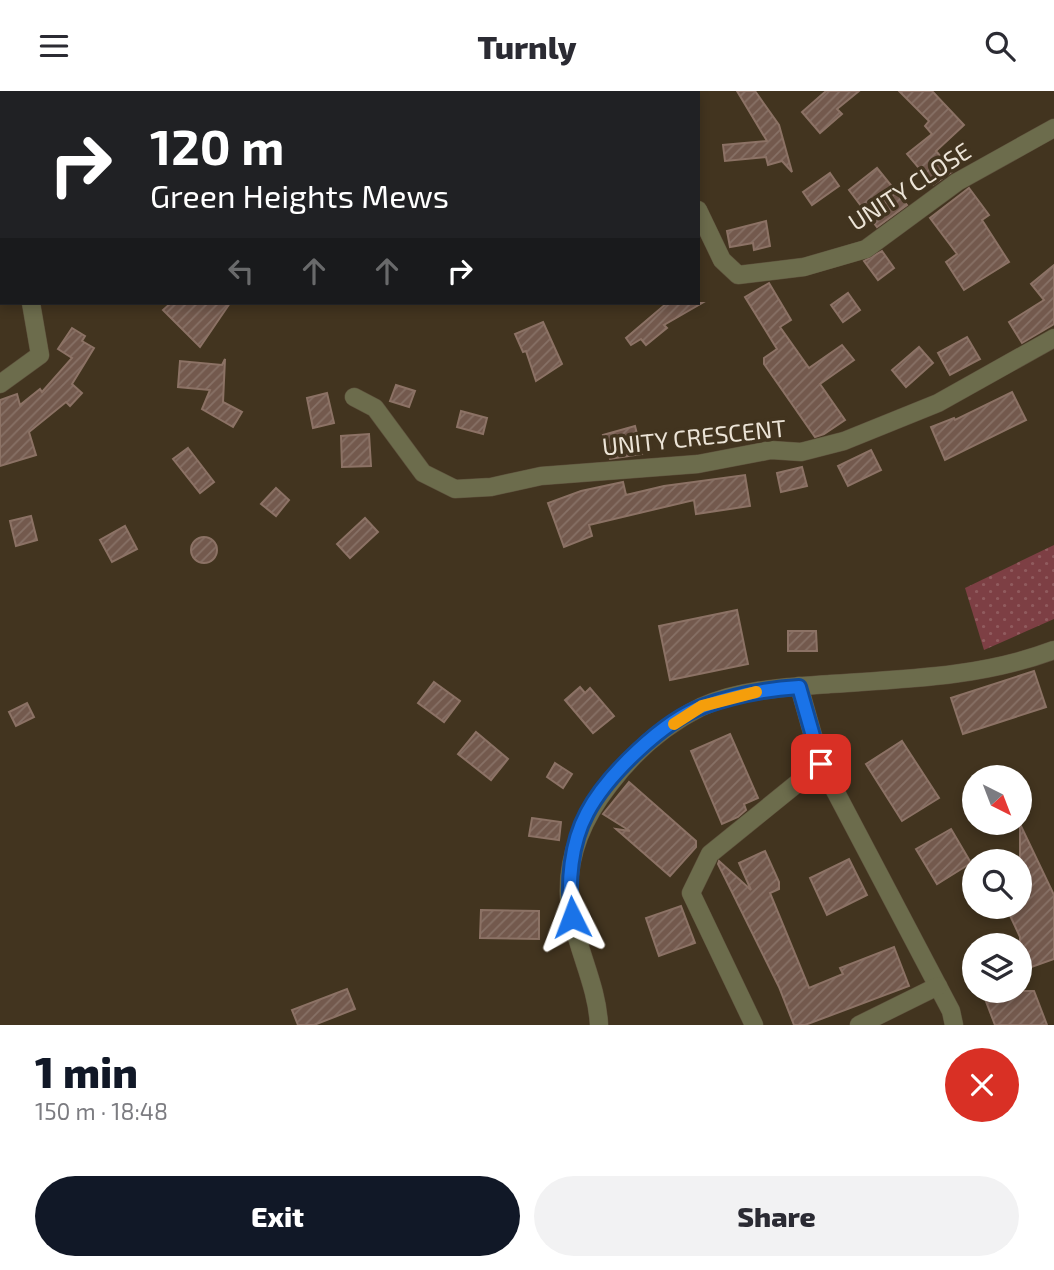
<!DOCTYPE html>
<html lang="en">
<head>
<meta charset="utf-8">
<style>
	:root { --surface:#fff; --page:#f2f2f3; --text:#2b2b33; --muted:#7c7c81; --accent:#111827 }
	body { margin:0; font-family:"Exo 2",sans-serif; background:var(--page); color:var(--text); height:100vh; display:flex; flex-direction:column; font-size:26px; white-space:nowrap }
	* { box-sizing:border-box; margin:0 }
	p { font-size:23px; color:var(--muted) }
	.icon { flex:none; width:38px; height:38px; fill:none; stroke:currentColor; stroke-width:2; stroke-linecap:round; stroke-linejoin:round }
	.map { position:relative; height:934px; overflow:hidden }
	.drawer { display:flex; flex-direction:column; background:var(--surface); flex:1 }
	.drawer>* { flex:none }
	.guide { position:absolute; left:0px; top:0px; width:700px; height:214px; box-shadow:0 4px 10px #0003; background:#202124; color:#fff; overflow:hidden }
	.needle { width:46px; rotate:138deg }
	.controls { position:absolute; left:962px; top:674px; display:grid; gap:14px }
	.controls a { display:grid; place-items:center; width:70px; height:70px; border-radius:50%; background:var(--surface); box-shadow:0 4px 10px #0003; font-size:35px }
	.pin { position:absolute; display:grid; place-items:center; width:60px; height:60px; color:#fff; margin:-30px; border-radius:14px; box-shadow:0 4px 10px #0006 }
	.me { position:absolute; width:77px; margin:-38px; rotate:357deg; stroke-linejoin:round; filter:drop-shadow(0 0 5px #0008) }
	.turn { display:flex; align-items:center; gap:24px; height:147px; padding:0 35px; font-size:32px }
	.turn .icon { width:91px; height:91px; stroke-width:2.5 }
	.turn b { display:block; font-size:49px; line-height:60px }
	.lanes { display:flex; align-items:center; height:66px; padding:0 35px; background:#0003; justify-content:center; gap:35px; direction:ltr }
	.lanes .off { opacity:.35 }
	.round { display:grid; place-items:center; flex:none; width:74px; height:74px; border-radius:37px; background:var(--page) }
	.overview { display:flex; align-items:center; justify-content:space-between; height:119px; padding:0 35px }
	h1 { font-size:42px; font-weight:800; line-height:52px; color:var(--accent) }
	.button { display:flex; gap:14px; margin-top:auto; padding:14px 35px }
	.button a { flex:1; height:80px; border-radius:42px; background:var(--accent); color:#fff; font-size:28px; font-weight:800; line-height:80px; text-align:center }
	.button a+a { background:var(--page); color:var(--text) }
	header { display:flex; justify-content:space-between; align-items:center; height:91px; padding:0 35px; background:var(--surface); font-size:32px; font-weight:800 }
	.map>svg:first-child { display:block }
</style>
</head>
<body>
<header><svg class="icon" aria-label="menu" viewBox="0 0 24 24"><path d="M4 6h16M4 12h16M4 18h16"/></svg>Turnly<svg class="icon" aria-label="search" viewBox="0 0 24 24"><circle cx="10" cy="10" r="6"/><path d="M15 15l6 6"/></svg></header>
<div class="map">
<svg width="1054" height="934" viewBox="0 0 1054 934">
	<defs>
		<pattern id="green-dots" width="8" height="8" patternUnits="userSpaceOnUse" patternTransform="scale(1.75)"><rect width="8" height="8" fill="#7d3f44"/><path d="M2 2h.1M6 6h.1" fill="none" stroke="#905b5e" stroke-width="1.8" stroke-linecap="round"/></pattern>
		<pattern id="building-hatch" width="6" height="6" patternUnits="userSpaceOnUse" patternTransform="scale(1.75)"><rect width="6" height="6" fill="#73594d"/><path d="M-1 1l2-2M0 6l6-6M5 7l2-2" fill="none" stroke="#877166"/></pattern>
	</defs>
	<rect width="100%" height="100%" fill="#42341f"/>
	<path fill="url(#green-dots)" d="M1054,454V528L984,559L965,497Z"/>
	<g fill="url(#building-hatch)" stroke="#8c7265" stroke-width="2">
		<path d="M737,0H755L779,34L792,81L782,70L768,74L766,66L725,70L723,54L767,50Z"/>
		<path d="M826,0H859L837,18L842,23L820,42L802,21Z"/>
		<path d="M899,0H932L964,34L936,60L953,80L933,94L907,63L932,43L925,35L929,30Z"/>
		<path d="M877,77L907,114L877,136L849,99Z"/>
		<path d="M830,82L839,95L812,114L803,101Z"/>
		<path d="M969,97L989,124L982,129L1009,171L964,199L946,171L957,163L930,127Z"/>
		<path d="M766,130L770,155L754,159L753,152L730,156L727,140Z"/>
		<path d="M882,160L894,177L878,189L864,170Z"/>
		<path d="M1054,174V233L1022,252L1009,231L1044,209L1031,193Z"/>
		<path d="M769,192L791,229L780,236L809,277L842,254L854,269L820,293L845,329L824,343L815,346L764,273V267L777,258L745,206Z"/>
		<path d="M848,202L860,219L843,231L831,214Z"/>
		<path d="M171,212H230L200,256L163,219Z"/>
		<path d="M667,212H702L664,234L667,237L646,254L641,248L631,254L626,247Z"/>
		<path d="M543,231L562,273L536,290L526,260L523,261L515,243Z"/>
		<path d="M72,237L85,245L82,250L94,257L72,293L82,302L70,315L66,311L29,341L36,364L0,375V309L17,303L20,314L40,298L42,301L72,267L58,258Z"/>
		<path d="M967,246L980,268L950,284L938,262Z"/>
		<path d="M919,256L933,272L906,296L892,279Z"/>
		<path d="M225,268L223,311L242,321L233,336L202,318L210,299L178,296L180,270L222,274Z"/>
		<path d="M396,294L415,300L409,316L390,310Z"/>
		<path d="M1012,301L1026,329L945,369L931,336L954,327L955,329Z"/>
		<path d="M327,302L334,332L313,337L307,307Z"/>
		<path d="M461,320L487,327L483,343L457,336Z"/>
		<path d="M635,335L642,363L610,368L603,344Z"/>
		<path d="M369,343L371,375L342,376L341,345Z"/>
		<path d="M188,357L214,391L200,402L173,368Z"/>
		<path d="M871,359L881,379L848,395L838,375Z"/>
		<path d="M802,376L807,395L781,401L777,382Z"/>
		<path d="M745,384L750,415L696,423L694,409L589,434L592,445L564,456L548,412L581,400L623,391L626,404L664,395Z"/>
		<path d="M276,397L289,409L276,425L261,413Z"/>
		<path d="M31,425L37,449L16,455L10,430Z"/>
		<path d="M365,427L378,441L350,467L337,453Z"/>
		<path d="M125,435L137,458L112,471L100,449Z"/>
		<circle cx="204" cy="459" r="13"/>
		<path d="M737,519L748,573L670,589L659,535Z"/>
		<path d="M788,540H816L817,560H788Z"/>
		<path d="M1034,580L1046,616L963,643L951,607Z"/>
		<path d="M434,591L460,610L444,631L418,612Z"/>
		<path d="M580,596L585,602L590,597L614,625L593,642L565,609Z"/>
		<path d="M27,612L34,626L16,635L9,621Z"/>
		<path d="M476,641L508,668L491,689L458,663Z"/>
		<path d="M730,643L758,707L744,713L746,719L738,726L722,733L691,660Z"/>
		<path d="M902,650L939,707L902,730L866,673Z"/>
		<path d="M555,672L572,683L563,697L547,686Z"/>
		<path d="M629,691L696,750V756L670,785L616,738L630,740L603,723Z"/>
		<path d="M532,727L561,731L559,749L529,745Z"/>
		<path d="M1020,733L1054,804V868L1020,880V846L1006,816H1020Z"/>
		<path d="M951,738L971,772L937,793L916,758Z"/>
		<path d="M765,760L779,791V798L770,802L809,897L843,883L840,877L894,856L909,895L805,934H794L779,896L718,773L719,770L751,799L739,772Z"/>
		<path d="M849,768L867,804L827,824L810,787Z"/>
		<path d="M681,815L695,852L659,865L646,827Z"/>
		<path d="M481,819L539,820V848L480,847Z"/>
		<path d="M347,898L355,918L314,934H298L292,919Z"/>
		<path d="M982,900H1034L1047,934H995Z"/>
	</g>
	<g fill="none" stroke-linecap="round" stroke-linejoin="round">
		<defs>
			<g id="street">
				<path d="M2,0L3,2"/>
				<path d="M311,2L315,0"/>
				<path d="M698,119L722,169L738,184L804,176L866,158L957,91L1054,37"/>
				<path d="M0,293L40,264L31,212"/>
				<path d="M354,306L375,317L423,382L455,398L491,396L541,385L698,373L771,359L801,361L844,350L938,312L1054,247"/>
				<path d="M799,595L821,673L951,920L954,934"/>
				<path d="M599,934C597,890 572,850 569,806C567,764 584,726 609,694C633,662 665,634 701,616C740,598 789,596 830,593C906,588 983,586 1054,559"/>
				<path d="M754,934L691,802L710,763L821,673"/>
				<path d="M859,934L938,895"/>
			</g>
		</defs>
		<use href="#street" stroke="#5d503c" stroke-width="19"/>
		<use href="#street" stroke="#6c6c4c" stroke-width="18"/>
	</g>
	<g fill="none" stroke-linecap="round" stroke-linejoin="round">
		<defs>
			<path id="route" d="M572,826C567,792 571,752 587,722C607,684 664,629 704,615C735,604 767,598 799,596L821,673"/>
		</defs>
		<use href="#route" stroke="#114b97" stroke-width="18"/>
		<use href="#route" stroke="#1a73e8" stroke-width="12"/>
		<path stroke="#f59e0b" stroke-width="12" d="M674,633L702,615L756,601"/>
	</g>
	<g text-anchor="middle" stroke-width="7" stroke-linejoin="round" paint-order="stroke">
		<g font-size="24" fill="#ece4d7" stroke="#42341f">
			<text transform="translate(910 96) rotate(-33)" y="8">UNITY CLOSE</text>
			<text transform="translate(694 347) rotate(-6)" y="8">UNITY CRESCENT</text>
		</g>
	</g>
</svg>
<div class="controls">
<a><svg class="needle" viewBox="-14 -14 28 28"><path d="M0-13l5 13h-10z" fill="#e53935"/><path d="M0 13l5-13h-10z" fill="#7c7c81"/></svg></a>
<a><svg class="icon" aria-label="search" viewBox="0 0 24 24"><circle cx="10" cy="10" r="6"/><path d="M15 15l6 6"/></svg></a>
<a><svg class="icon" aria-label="layers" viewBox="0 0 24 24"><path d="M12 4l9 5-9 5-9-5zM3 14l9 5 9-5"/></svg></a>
</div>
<div class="pin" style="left:821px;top:673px;background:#d93025"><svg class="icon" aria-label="arrive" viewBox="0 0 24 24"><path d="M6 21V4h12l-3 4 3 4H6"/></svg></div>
<svg class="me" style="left:572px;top:826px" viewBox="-20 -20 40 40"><path d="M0-17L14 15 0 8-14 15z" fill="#1a73e8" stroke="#fff" stroke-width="4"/></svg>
<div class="guide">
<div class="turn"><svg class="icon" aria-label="right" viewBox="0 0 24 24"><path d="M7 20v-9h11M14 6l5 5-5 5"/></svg><div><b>120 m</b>Green Heights Mews</div></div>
<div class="lanes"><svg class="icon off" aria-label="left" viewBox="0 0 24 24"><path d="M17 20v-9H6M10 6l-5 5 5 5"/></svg><svg class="icon off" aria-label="ahead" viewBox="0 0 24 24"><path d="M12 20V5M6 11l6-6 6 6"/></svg><svg class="icon off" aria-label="ahead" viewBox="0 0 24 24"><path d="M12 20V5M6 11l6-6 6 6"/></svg><svg class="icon" aria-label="right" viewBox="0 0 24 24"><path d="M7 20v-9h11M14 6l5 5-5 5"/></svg></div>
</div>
</div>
<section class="drawer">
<div class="overview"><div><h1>1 min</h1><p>150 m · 18:48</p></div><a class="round" style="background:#d93025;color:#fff"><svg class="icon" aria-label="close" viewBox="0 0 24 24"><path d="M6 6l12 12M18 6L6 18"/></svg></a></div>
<div class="button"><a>Exit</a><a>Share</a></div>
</section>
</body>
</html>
